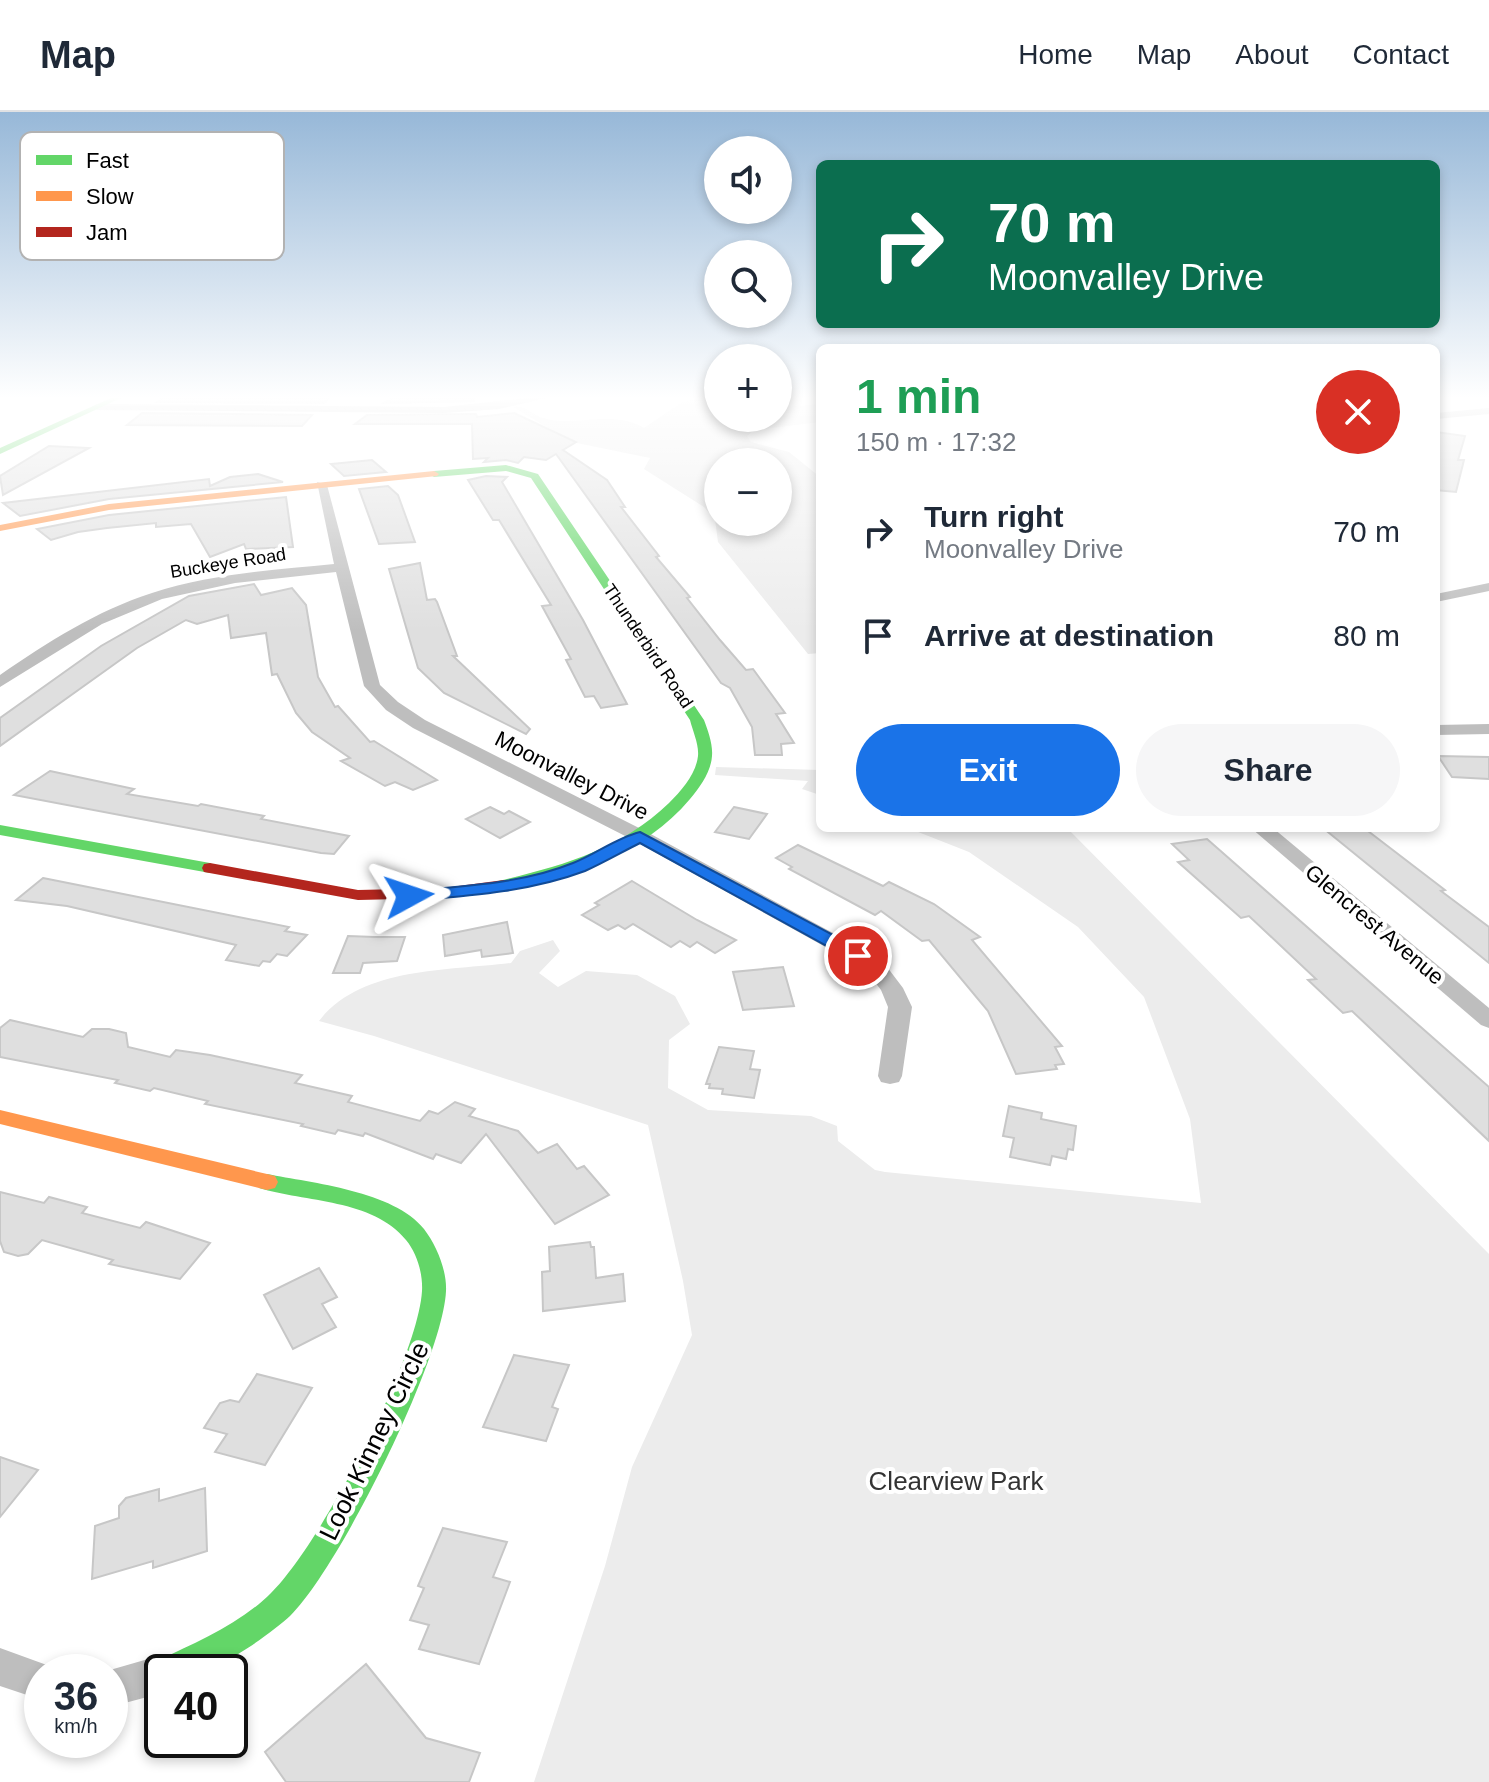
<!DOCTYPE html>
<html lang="en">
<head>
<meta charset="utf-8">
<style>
	:root { --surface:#fff; --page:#f6f6f7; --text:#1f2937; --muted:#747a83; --line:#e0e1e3; --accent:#1a73e8 }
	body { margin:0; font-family:Helvetica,sans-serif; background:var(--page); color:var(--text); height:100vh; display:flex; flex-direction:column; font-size:30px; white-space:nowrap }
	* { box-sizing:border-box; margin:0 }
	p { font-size:26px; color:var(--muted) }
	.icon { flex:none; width:44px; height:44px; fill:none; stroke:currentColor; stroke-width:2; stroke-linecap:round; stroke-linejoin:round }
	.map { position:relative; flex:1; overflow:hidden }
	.panel { position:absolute; left:816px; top:232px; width:624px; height:488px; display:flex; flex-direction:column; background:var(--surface); border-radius:12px; box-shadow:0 4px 12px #0003 }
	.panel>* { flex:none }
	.banner { position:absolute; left:816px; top:48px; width:624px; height:168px; border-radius:12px; box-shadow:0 4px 12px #0003; background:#0b6e4f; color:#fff; overflow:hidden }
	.tools { position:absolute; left:704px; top:24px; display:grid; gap:16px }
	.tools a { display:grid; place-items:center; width:88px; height:88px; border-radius:50%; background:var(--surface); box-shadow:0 4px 12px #0003; font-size:40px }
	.speed { position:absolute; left:24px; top:1542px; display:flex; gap:16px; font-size:40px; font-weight:700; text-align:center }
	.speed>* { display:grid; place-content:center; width:104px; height:104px; border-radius:50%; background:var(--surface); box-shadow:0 4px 12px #0003; line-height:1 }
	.speed small { font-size:20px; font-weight:400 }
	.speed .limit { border:4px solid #111; border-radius:12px; background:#fff; color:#111 }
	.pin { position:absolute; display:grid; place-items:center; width:68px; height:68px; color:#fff; margin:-34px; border:4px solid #fff; border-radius:50%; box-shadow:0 2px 8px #0007 }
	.me { position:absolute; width:88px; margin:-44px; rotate:85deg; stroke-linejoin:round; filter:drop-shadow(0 0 6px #0008) }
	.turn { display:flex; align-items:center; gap:28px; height:168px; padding:0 40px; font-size:36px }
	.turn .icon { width:104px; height:104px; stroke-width:2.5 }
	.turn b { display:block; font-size:56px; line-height:68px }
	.round { display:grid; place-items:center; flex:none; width:84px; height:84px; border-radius:42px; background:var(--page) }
	.summary { display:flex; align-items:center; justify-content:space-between; height:136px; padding:0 40px }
	h1 { font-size:48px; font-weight:600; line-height:60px; color:#1e9e55 }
	.button { display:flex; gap:16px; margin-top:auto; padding:16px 40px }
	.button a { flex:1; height:92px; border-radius:48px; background:var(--accent); color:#fff; font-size:32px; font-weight:600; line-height:92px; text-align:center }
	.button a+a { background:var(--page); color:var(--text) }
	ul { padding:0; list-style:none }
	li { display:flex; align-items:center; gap:24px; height:104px; padding:0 40px }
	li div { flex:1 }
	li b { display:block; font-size:30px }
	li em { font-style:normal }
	header { display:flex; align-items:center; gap:48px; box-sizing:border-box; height:112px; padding:0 40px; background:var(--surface); border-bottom:2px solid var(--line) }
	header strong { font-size:38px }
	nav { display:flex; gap:44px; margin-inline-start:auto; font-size:28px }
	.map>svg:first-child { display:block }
</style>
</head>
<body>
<header>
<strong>Map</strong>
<nav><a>Home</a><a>Map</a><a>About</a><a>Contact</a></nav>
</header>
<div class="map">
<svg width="1489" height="1670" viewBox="0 0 1489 1670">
	<rect width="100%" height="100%" fill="#fff"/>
	<g fill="#ececec" fill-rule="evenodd">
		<path d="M718,286V306H778V292L786,295L820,292V310L754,318L747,324L751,330L789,340L820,365V541L808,542L718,430L715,407L704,395L644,357L650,346L572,330L513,295C526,293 532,303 543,306C575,316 612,297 644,316L684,289ZM718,350H778V410H718Z"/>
		<path d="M716,655L820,658V683L802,677L808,669L715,663Z"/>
		<path d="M908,716H1067L1489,1142V1670H534L605,1454L632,1355L692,1223L683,1169L648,1013L374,924L319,909C361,855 447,859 511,851L520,839L553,828L560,839L539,861L558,875L586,859L637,863L675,884L690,912L669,928L668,976L708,998L811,1004L837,1014L838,1029L875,1058L885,1060L1201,1091L1190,1007L1144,885L1078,815L969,740Z"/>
	</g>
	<g fill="#dfdfdf" stroke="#c7c7c7" stroke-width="2">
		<path d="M162,286H329L324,291L157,290Z"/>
		<path d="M392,286H474V289L384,291Z"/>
		<path d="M142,301L312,303L302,314L127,313Z"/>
		<path d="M514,301L576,330L563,338L607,368L625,395H621L659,444L656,445L690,485L687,486L720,528L746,558L753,557L785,601L776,602L794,631L781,632L782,643H755L752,615L730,576L721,571L556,342L546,348L524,345L518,351L506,348L484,350L488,346L473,347L472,312H355L367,303L476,302L477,305Z"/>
		<path d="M1436,320L1465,324L1458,348H1464L1456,380L1436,378Z"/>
		<path d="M49,334L89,336L3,383L0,364Z"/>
		<path d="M372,348L386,360L344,364L331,352Z"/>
		<path d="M258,362L283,370L109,387L20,404L3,391L209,367L210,374L230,365Z"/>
		<path d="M486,364L507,365L502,370L583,508L627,592L601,596L594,584L585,585L566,548L571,547L542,494L551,493L499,408H493L468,368Z"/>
		<path d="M388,374L398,383L415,430L379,432L359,377Z"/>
		<path d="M286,385L293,435L246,437L244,432L210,445L191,412L156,415V411L107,416L78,420L51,428L37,417L109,403Z"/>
		<path d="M420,451L427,488L435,487L437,490L457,544H453L530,617L526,622L444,581L418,556L389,457Z"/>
		<path d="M254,472L261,483L292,476L306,493L318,565L335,595L338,594L370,630L374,629L437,668L413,678L395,670L385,674L341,649L350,646L312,620L296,601L277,562L272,563L266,521L231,526L228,503L197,512L186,508L137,536L0,634V606L101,534L189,484Z"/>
		<path d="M1438,644L1489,645V667L1452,665Z"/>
		<path d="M50,659L134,677L127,682L198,694L201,692L264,704L261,707L349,724L334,742L321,741L14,683Z"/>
		<path d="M490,695L504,702L509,699L530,710L500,726L466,707Z"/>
		<path d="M734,695L767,702L749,727L715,720Z"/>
		<path d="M1323,716H1364L1445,778L1441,779L1489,815V851Z"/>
		<path d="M1207,727L1489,975V1029L1352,899L1343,901L1308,868L1316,867L1249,804L1241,806L1178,750L1189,748L1172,732Z"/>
		<path d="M798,733L883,774L889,770L934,792L980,825L972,828L1062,934L1055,935L1064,952L1055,953L1057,957L1016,962L988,899L929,828L922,829L881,799L875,803L789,757L792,755L776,746Z"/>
		<path d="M43,766L289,815L285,819L307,823L287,844L277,842L270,850L263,849L259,854L226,848L236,833L67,794L16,788Z"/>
		<path d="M632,769L697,808L736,828L715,841L697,830L690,835L680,829L671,835L633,812L625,817L618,813L608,818L582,803L599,793L595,791Z"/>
		<path d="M507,810L513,841L482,845L481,838L445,844L443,823Z"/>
		<path d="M348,824L375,825H405L397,849L363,851L360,861H333Z"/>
		<path d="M783,855L794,894L743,898L733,860Z"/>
		<path d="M10,908L83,925L92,917H109L126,921L128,935L170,945L176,938L210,943L302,963L295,971L352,984L348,990L420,1009L429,999L438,1002L455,990L475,997L469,1004L518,1019L538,1041L557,1032L577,1057L584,1054L609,1083L555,1112L486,1022L461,1051L436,1042L433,1047L365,1021L363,1024L338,1018L335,1022L301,1014L303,1012L205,992L208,989L154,976L150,979L115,971L118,968L0,945V916Z"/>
		<path d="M719,935L754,939L750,957L760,958L754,986L722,982L723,977L709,976L710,972H706Z"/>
		<path d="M1009,994L1042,1001L1041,1007L1076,1014L1073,1038L1068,1037L1066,1047L1052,1044L1050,1053L1010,1045L1014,1026L1003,1024Z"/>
		<path d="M0,1080L44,1091L49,1085L87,1095L82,1101L140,1116L146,1110L210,1131L180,1167L109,1152L113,1148L42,1128L28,1142L18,1144L4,1140L0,1129Z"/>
		<path d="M590,1130L591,1135H594L596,1166L623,1162L625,1189L543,1199L542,1160L550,1159L549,1135Z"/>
		<path d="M319,1156L337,1185L322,1192L336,1215L293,1237L264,1183Z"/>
		<path d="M514,1243L569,1253L552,1295L558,1297L546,1329L483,1315Z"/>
		<path d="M257,1262L312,1276L265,1353L215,1340L227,1322L204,1316L220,1291L230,1288L239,1290Z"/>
		<path d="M0,1345L38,1358L0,1405Z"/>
		<path d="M205,1376L207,1439L153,1456V1449L92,1467L95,1414L119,1406V1394L126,1386L159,1377V1389Z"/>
		<path d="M443,1416L507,1430L493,1465L510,1470L479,1552L419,1537L429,1513L410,1508L424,1476L418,1474Z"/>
		<path d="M366,1552L426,1626L480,1641L469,1670H286L265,1640Z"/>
	</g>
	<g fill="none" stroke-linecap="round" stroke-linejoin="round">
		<g fill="#bebebe" fill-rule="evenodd">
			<path d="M527,286H546L499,297L444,301L97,298L92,295L97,292L444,295Z"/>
			<path d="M1489,296V302L1436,307V301Z"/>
			<path d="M317,370L327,373L380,573L398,590L425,608L647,720L881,847L903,876L912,895L902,964L899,970L890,972L881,970L878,964L888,895L881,878L865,857L633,728L413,616L386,598L364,574L336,460L235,471L162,487L102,512L0,575V563C48,530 96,499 152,481C211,462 273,458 334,452Z"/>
			<path d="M1489,471V479L1436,490V482Z"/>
			<path d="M1489,612V622L1436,623V613Z"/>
			<path d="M1251,716H1273L1489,896V916L1481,913Z"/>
			<path d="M0,1536L55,1556L57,1560H42V1588L0,1574Z"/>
			<path d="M162,1543L175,1549L180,1560H162V1581L110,1595V1560H103Z"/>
		</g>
		<g fill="#63d668" fill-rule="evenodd">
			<path d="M111,286H121L0,342V336Z"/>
			<path d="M506,353L538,362L704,608C708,619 713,632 712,644C711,660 700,675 690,687C643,743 573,763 504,778L498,777L496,773L498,769C562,754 620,738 669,691C682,678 696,662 698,644C699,632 693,620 690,608L531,366L506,359L434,365L429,362L434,359Z"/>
			<path d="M0,713L210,751L218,756L210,761L0,723Z"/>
			<path d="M267,1062C312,1071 394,1079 424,1117C437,1134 447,1159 446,1179C443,1247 339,1456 290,1504C273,1520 221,1557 198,1560C187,1562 174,1560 162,1560V1573L157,1571L153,1560L157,1549C197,1530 240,1512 271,1481C320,1433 418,1247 422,1179C423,1162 417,1141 406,1128C373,1087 305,1090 259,1076L256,1070L259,1064Z"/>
		</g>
		<g fill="#ff974d" fill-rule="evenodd">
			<path d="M434,359L439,362L437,364L109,398L0,419V413L109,392Z"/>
			<path d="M0,998L267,1062L275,1064L278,1070L275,1076L267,1078L0,1012Z"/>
		</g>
		<path fill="#b3261e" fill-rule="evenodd" d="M210,751L358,778L443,776L504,768L512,773L504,778L443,786L358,788L204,760L202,756L204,752Z"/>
	</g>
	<linearGradient id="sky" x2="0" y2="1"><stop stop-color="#97b8d8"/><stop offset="0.55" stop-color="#fff"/><stop offset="1" stop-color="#fff" stop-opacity="0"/></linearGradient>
	<rect width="1489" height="519" fill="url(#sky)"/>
	<path fill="#1a73e8" stroke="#114b97" stroke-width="2" d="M640,720L865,840L868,844L858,849L852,848L640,731C622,740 603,751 585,759C529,780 467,784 409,789L400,784L409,779C463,774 521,772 573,751C596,742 616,726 640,720Z"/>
	<g text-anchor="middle" stroke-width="8" stroke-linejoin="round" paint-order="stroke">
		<g font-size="18" fill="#000" stroke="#fff">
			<text transform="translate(228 451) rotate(-9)" y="6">Buckeye Road</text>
			<text transform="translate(648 534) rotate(56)" y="6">Thunderbird Road</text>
		</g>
		<g font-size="22" fill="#000" stroke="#fff">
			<text transform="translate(572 663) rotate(27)" y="8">Moonvalley Drive</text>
			<text transform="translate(1375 812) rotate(40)" y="8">Glencrest Avenue</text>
		</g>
		<g font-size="26" fill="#000" stroke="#fff">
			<text transform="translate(374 1329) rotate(-64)" y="9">Look Kinney Circle</text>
		</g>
		<g font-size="26" fill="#333" stroke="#fff">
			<text x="956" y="1378">Clearview Park</text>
		</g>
	</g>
	<rect x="20" y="20" width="264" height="128" rx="12" fill="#fff" stroke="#b2b2b2" stroke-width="2"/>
	<rect x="36" y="43" width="36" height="10" fill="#63d668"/>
	<rect x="36" y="79" width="36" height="10" fill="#ff974d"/>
	<rect x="36" y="115" width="36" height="10" fill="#b3261e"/>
	<g font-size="22" fill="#000">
		<text x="86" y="56">Fast</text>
		<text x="86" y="92">Slow</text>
		<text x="86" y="128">Jam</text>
	</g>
</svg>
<div class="tools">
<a><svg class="icon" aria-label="sound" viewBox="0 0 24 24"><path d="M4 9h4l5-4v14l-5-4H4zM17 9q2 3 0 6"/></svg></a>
<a><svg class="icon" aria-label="search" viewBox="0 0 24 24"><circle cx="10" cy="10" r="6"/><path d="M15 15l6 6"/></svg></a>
<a>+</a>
<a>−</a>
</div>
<div class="speed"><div>36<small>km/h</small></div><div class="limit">40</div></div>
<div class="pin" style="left:858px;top:844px;background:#d93025"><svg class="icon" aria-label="arrive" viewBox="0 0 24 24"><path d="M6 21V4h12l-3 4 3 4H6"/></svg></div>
<svg class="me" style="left:409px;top:784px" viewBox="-20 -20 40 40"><path d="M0-17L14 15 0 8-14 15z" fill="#1a73e8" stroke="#fff" stroke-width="4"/></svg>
<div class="banner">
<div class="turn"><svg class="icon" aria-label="right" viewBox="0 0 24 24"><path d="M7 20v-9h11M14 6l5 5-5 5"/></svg><div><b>70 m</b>Moonvalley Drive</div></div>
</div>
<section class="panel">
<div class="summary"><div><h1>1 min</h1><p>150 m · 17:32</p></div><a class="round" style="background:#d93025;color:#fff"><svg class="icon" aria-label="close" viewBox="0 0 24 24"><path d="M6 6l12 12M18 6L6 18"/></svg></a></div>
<ul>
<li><svg class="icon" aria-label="right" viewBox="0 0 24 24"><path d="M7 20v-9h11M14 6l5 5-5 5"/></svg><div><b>Turn right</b><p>Moonvalley Drive</p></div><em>70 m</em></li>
<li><svg class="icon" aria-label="arrive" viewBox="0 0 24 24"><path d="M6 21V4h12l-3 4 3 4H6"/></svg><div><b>Arrive at destination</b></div><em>80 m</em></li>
</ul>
<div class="button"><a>Exit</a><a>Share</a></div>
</section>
</div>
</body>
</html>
